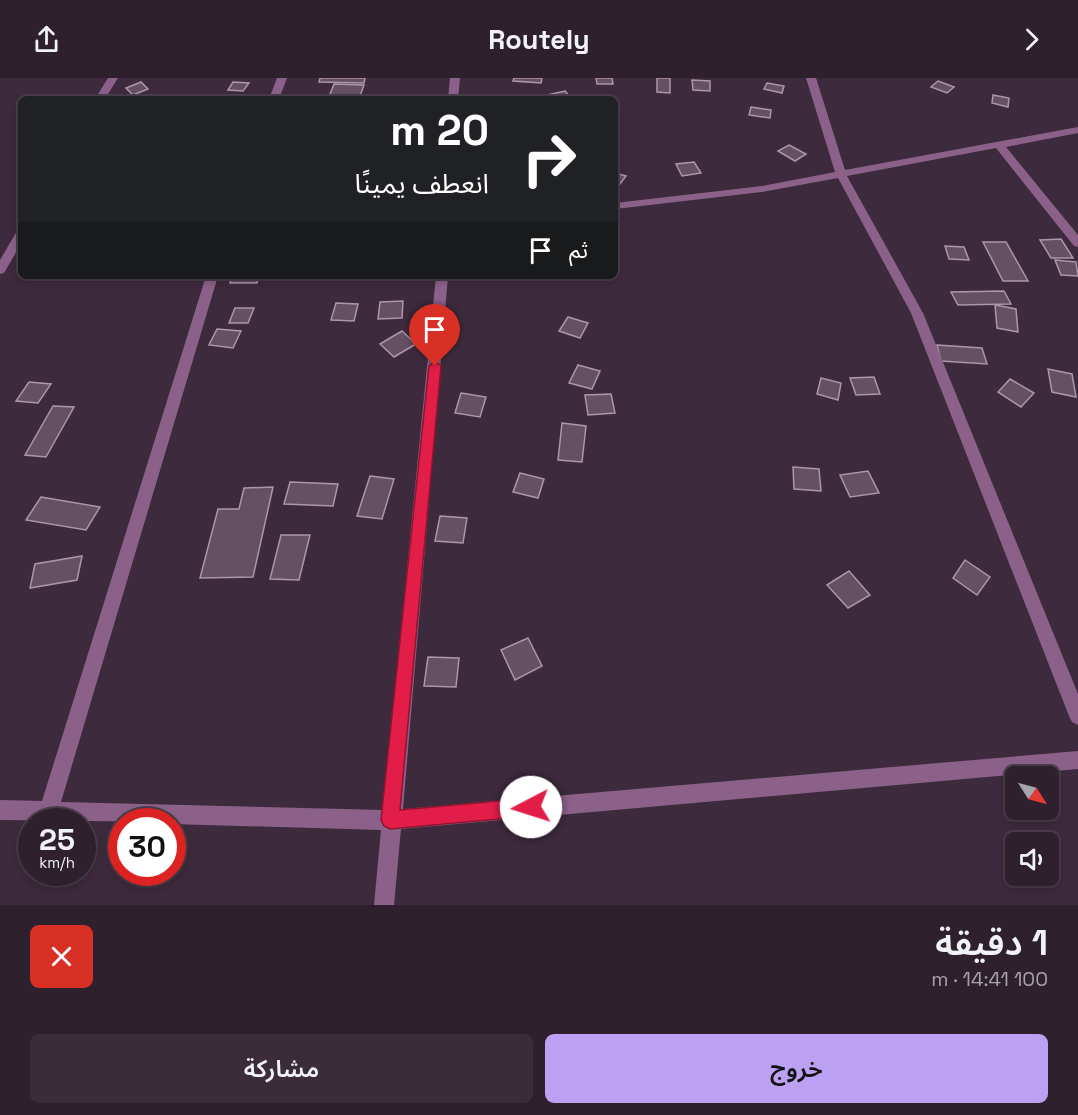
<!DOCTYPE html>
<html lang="ar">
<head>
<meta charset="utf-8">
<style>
	:root { --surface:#2e202d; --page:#3a2d39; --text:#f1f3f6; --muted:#a7a3aa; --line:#493e49; --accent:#bca0f2 }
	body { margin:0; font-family:"Space Grotesk","Noto Sans Arabic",sans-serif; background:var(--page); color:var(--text); direction:rtl; height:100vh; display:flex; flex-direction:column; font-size:22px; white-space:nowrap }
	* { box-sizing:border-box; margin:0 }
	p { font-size:20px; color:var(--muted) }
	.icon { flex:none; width:33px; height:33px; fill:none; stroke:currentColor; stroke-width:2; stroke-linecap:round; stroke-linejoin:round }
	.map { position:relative; height:827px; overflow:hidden; direction:ltr }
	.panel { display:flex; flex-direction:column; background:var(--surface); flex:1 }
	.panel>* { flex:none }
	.banner { position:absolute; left:18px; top:18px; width:600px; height:183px; border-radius:9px; box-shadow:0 3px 9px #0003,0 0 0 2px var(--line); direction:rtl; background:#202124; color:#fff; overflow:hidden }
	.needle { width:39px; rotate:126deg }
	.buttons { position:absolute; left:1005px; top:688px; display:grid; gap:12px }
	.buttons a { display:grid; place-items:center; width:54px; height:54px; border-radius:9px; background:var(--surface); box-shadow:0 3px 9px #0003,0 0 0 2px var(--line); font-size:30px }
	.speed { position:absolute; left:18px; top:730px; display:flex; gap:12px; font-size:30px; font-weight:700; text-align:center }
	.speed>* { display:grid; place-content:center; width:78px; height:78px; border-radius:50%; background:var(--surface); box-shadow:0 3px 9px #0003,0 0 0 2px var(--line); line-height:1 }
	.speed small { font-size:15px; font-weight:400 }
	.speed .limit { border:9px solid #d22; background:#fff; color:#111 }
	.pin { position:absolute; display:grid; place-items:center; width:51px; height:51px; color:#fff; margin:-62px -26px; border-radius:50% 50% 50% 0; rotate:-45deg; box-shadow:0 0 6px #0007 }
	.pin .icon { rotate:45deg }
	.me { position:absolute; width:66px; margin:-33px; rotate:265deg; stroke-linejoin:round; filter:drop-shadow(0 0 4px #0008) }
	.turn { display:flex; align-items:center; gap:21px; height:126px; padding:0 30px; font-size:27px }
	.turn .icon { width:78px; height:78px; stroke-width:2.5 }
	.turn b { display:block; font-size:42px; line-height:51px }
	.then { display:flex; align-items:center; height:57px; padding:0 30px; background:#0003; gap:12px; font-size:22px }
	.round { display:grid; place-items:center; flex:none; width:63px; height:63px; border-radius:9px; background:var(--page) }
	.headline { display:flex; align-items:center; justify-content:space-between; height:102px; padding:0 30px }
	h1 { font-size:36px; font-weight:600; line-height:45px }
	.action { display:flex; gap:12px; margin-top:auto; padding:12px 30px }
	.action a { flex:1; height:69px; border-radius:9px; background:var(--accent); color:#111; font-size:24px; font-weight:600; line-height:69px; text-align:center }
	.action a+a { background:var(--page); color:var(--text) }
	header { display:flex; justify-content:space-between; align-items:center; height:78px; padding:0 30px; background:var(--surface); font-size:27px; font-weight:600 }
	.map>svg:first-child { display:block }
</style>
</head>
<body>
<header><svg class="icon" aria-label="forward" viewBox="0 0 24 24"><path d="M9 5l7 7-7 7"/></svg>Routely<svg class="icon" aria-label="share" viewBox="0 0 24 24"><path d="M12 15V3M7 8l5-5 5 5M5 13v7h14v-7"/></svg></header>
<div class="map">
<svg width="1078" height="827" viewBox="0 0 1078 827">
	<rect width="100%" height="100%" fill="#3d2a3c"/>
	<g fill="#655063" stroke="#ad95ab" stroke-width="1.5">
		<path d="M320,0H365L364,5L319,4Z"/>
		<path d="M514,0H542L541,5L513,3Z"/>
		<path d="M596,0H612L613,6H597Z"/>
		<path d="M657,0H670V15L657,14Z"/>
		<path d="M692,2L710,3V13L693,12Z"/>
		<path d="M938,3L954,9L947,15L931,9Z"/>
		<path d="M141,4L148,11L133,17L126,10Z"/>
		<path d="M233,4L249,5L243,13L228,12Z"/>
		<path d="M767,5L784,8L782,15L764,11Z"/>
		<path d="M334,6L364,7L359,21H328Z"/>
		<path d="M565,13L571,20L550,21L547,17Z"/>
		<path d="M993,17L1009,20L1008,29L992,25Z"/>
		<path d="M751,29L771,32L770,40L749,37Z"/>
		<path d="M789,67L806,76L795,83L778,73Z"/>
		<path d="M694,84L701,95L682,98L676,86Z"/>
		<path d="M615,95L626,98L617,110L615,109Z"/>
		<path d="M1061,161L1073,180H1051L1040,162Z"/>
		<path d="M983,164H1006L1028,203H1003Z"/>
		<path d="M945,168L964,169L969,182L949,181Z"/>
		<path d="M1055,182L1076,184L1078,198L1061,197Z"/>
		<path d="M232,198H259L257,205H230Z"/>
		<path d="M1004,213L1011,226L958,227L951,214Z"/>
		<path d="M403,223L402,240L378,241L380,224Z"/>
		<path d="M336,225L358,226L354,243L331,242Z"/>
		<path d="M995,227L1016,231L1018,254L997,250Z"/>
		<path d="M235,230H254L248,245H229Z"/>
		<path d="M568,239L588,245L580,260L559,253Z"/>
		<path d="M217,251L241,253L233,270L209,267Z"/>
		<path d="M402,253L416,266L394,279L380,266Z"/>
		<path d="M937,267L982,270L987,286L941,283Z"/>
		<path d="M578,287L600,293L592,311L569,305Z"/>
		<path d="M1048,291L1072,296L1076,319L1052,314Z"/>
		<path d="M874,299L880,316L856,317L850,300Z"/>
		<path d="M821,300L841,305L838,322L817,316Z"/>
		<path d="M1010,301L1034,315L1021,329L998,314Z"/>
		<path d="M29,304L51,306L38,325L16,323Z"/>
		<path d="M461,315L486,319L480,339L455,335Z"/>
		<path d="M611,316L615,335L588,337L585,317Z"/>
		<path d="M53,328L74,329L46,379L25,377Z"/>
		<path d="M562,345L586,348L582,384L558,382Z"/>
		<path d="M793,389L819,391L821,413L794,411Z"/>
		<path d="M868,393L879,415L850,419L840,397Z"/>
		<path d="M520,395L544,401L538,420L513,414Z"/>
		<path d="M370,398L394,401L382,441L357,438Z"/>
		<path d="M290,404L338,406L333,428L284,426Z"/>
		<path d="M273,409L253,499L200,500L218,431H239L244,410Z"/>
		<path d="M41,419L100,429L86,452L26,442Z"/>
		<path d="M440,438L467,440L463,465L435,463Z"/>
		<path d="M281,457H310L299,502L270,501Z"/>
		<path d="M82,478L77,502L30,510L35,486Z"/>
		<path d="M965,482L990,499L977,517L953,500Z"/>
		<path d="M849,493L870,517L848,530L827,507Z"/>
		<path d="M528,560L542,588L515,602L501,572Z"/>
		<path d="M428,579L459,580L456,609L424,608Z"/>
	</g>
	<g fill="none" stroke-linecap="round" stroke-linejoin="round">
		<g fill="#8b6189" fill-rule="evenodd">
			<path d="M108,0H118L105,21H95Z"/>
			<path d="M277,0H287L279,21H269Z"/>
			<path d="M450,0H460L458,21H448Z"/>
			<path d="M806,0H816L845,92L1078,49V55L1006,69L1078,157V169L1074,168L996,70L847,98L923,235L1078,616V647L1072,644L1069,638L911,235L838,100L762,114L615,131V125L762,108L835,94Z"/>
			<path d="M21,152V166L4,195L0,196V182L17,153Z"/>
			<path d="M206,198H218L61,724L383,732L436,198H448L403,731L1078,673V691L401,751L394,827H374L381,752L172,746V744L0,742V722L42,723Z"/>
		</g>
	</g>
	<path fill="#e11d48" stroke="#92132f" stroke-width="1.5" d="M435,283L441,288L400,732L531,720L537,723L540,729L537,736L531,738L390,751L384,748L381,742L429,288Z"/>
</svg>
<div class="buttons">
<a><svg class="needle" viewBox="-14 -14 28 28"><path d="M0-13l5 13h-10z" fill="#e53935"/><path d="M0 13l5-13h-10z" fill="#a7a3aa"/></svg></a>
<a><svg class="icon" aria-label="sound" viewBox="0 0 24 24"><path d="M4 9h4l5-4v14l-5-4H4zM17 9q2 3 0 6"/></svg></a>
</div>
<div class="speed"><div>25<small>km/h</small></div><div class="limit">30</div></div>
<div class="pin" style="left:435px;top:288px;background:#d93025"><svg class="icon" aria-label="arrive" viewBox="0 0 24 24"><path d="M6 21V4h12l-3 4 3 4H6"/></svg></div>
<svg class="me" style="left:531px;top:729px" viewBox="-20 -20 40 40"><circle r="19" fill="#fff"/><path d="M0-13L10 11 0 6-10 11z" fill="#e11d48"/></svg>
<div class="banner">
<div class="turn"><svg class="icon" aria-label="right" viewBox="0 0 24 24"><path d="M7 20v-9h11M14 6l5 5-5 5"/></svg><div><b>20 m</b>انعطف يمينًا</div></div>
<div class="then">ثم<svg class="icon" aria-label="arrive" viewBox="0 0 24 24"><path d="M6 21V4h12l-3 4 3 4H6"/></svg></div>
</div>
</div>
<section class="panel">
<div class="headline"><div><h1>1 دقيقة</h1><p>100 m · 14:41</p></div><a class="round" style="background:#d93025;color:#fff"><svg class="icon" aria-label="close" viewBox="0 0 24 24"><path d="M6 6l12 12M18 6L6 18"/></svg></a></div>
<div class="action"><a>خروج</a><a>مشاركة</a></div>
</section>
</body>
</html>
